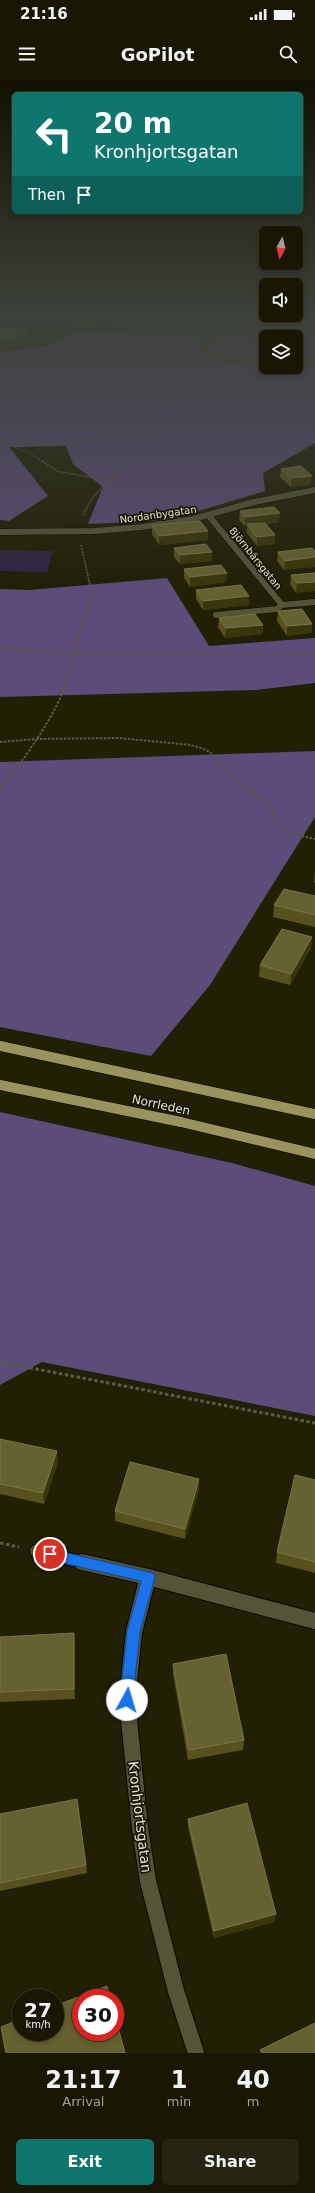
<!DOCTYPE html>
<html lang="en">
<head>
<meta charset="utf-8">
<style>
	:root { --surface:#191703; --page:#262412; --text:#f1f3f6; --muted:#9f9f9a; --line:#373625; --accent:#0f766e }
	body { margin:0; font-family:"DejaVu Sans",sans-serif; background:var(--page); color:var(--text); height:100vh; display:flex; flex-direction:column; font-size:15px; white-space:nowrap }
	* { box-sizing:border-box; margin:0 }
	p { font-size:13px; color:var(--muted) }
	.icon { flex:none; width:22px; height:22px; fill:none; stroke:currentColor; stroke-width:2; stroke-linecap:round; stroke-linejoin:round }
	.map { position:relative; height:1973px; overflow:hidden }
	.sheet { display:flex; flex-direction:column; background:var(--surface); flex:1 }
	.sheet>* { flex:none }
	.top-card { position:absolute; left:12px; top:12px; width:291px; height:122px; border-radius:6px; box-shadow:0 2px 6px #0003,0 0 0 1px var(--line); background:#0f766e; color:#fff; overflow:hidden }
	.needle { width:26px; rotate:187deg }
	.fabs { position:absolute; left:259px; top:146px; display:grid; gap:8px }
	.fabs a { display:grid; place-items:center; width:44px; height:44px; border-radius:6px; background:var(--surface); box-shadow:0 2px 6px #0003,0 0 0 1px var(--line); font-size:20px }
	.speed { position:absolute; left:12px; top:1909px; display:flex; gap:8px; font-size:20px; font-weight:700; text-align:center }
	.speed>* { display:grid; place-content:center; width:52px; height:52px; border-radius:50%; background:var(--surface); box-shadow:0 2px 6px #0003,0 0 0 1px var(--line); line-height:1 }
	.speed small { font-size:10px; font-weight:400 }
	.speed .limit { border:6px solid #d22; background:#fff; color:#111 }
	.pin { position:absolute; display:grid; place-items:center; width:34px; height:34px; color:#fff; margin:-17px; border:2px solid #fff; border-radius:50%; box-shadow:0 1px 4px #0007 }
	.me { position:absolute; width:44px; margin:-22px; rotate:6deg; stroke-linejoin:round; filter:drop-shadow(0 0 3px #0008) }
	.turn { display:flex; align-items:center; gap:14px; height:84px; padding:0 16px; font-size:18px }
	.turn .icon { width:52px; height:52px; stroke-width:2.5 }
	.turn b { display:block; font-size:28px; line-height:34px }
	.then { display:flex; align-items:center; height:38px; padding:0 16px; background:#0003; gap:8px; font-size:15px }
	.eta { display:flex; justify-content:space-evenly; align-items:center; height:68px; text-align:center }
	.eta b { font-size:24px; font-weight:700; line-height:28px }
	.button { display:flex; gap:8px; margin-top:auto; padding:8px 16px }
	.button a { flex:1; height:46px; border-radius:6px; background:var(--accent); color:#fff; font-size:16px; font-weight:700; line-height:46px; text-align:center }
	.button a+a { background:var(--page); color:var(--text) }
	.status { display:flex; justify-content:space-between; align-items:center; height:28px; padding:0 20px; background:var(--surface); direction:ltr }
	.status svg { height:11px; fill:currentColor }
	header { display:flex; justify-content:space-between; align-items:center; height:52px; padding:0 16px; background:var(--surface); font-size:18px; font-weight:700 }
	.map>svg:first-child { display:block }
</style>
</head>
<body>
<div class="status"><b>21:16</b><svg viewBox="0 0 49 12"><path d="M0 12V9h3v3zM5 12V6h3v6zM10 12V3h3v9zM15 12V0h3v12zM26 1h20v11H26zM47 4h2v5h-2z"/></svg></div>
<header><svg class="icon" aria-label="menu" viewBox="0 0 24 24"><path d="M4 6h16M4 12h16M4 18h16"/></svg>GoPilot<svg class="icon" aria-label="search" viewBox="0 0 24 24"><circle cx="10" cy="10" r="6"/><path d="M15 15l6 6"/></svg></header>
<div class="map">
<svg width="315" height="1973" viewBox="0 0 315 1973">
	<rect width="100%" height="100%" fill="#211f04"/>
	<path fill="#2f2443" d="M0,470L53,471L47,492L0,491Z"/>
	<g fill="#5c4c79" fill-rule="evenodd">
		<path d="M210,239H315V363L263,393L265,411L192,433L152,441L88,444L103,407L73,384L66,366L9,367L48,416L9,441L0,440V272L46,266L72,253L188,246ZM266,257H296V287H266Z"/>
		<path d="M167,498L209,566L315,558V603L256,610L0,617V509L29,510Z"/>
		<path d="M315,671V737L210,905L151,976L0,947V682Z"/>
		<path d="M0,1032L232,1083L315,1106V1336L42,1282L0,1305Z"/>
	</g>
	<g fill="none" stroke-linecap="round" stroke-linejoin="round">
		<defs>
			<g id="minor-far3">
				<path d="M223,239L220,248L203,264L206,272L234,280L266,282"/>
				<path d="M117,243L172,239"/>
				<path d="M296,282H315"/>
			</g>
			<g id="minor-far2">
				<path d="M209,436L282,525L315,522"/>
				<path d="M0,452L94,451L142,447L193,439L254,422L315,410"/>
				<path d="M216,535L277,529L282,525"/>
			</g>
			<path id="minor-far1" d="M36,1471L86,1483"/>
			<g id="minor">
				<path d="M82,1482L148,1497"/>
				<path d="M196,1973L176,1911L148,1801L140,1748L127,1620L134,1552L148,1497L315,1541"/>
			</g>
			<g id="major">
				<path d="M0,966L315,1034"/>
				<path d="M0,1005L181,1042L315,1074"/>
			</g>
		</defs>
		<use href="#minor-far3" stroke="#0b0800" stroke-width="5"/>
		<use href="#minor-far2" stroke="#0b0800" stroke-width="7"/>
		<use href="#minor-far1" stroke="#0b0800" stroke-width="14"/>
		<use href="#minor" stroke="#0b0800" stroke-width="18"/>
		<use href="#major" stroke="#0b0800" stroke-width="11"/>
		<g stroke="#5c5b43" stroke-width="1" stroke-dasharray="1.5 1" stroke-linecap="butt">
			<path d="M0,361L31,374L44,382"/>
			<path d="M15,367L116,358L158,349"/>
			<path d="M128,382L153,357L164,332L172,321L208,304L225,293"/>
		</g>
		<g stroke="#5c5b43" stroke-width="1.5" stroke-dasharray="2 1" stroke-linecap="butt">
			<path d="M42,381L57,391L109,401"/>
			<path d="M83,435L93,417L129,381"/>
			<path d="M77,565L84,538L93,518L81,465"/>
		</g>
		<g stroke="#5c5b43" stroke-width="2" stroke-dasharray="2.5 1.5" stroke-linecap="butt">
			<path d="M0,568L94,575H315"/>
			<path d="M0,662L36,659L119,658L191,665L204,669L211,673L238,702L267,722L281,748L289,753L315,759"/>
			<path d="M0,710C34,665 68,621 77,564"/>
		</g>
		<g stroke="#5c5b43" stroke-width="3" stroke-dasharray="3.5 2.5" stroke-linecap="butt">
			<path d="M0,1282L315,1343"/>
			<path d="M0,1463L19,1467"/>
		</g>
		<use href="#minor-far3" stroke="#565437" stroke-width="4.5"/>
		<use href="#minor-far2" stroke="#565437" stroke-width="6"/>
		<use href="#minor-far1" stroke="#565437" stroke-width="12"/>
		<use href="#minor" stroke="#565437" stroke-width="16"/>
		<use href="#major" stroke="#99945e" stroke-width="10"/>
	</g>
	<g fill="#56511d">
		<path d="M66,239H96V245L78,247Z"/>
		<path d="M0,247L6,249L29,254L30,261L18,263L19,267L1,269L0,268Z"/>
		<path d="M281,389L311,404L291,407L280,397Z"/>
		<path d="M240,431L279,442L266,444L275,455V464L257,466L247,453V446H245L239,440Z"/>
		<path d="M152,445L208,460L159,465L152,454Z"/>
		<path d="M174,468L212,472L211,481L180,484L174,477Z"/>
		<path d="M278,472H315L284,490L277,481Z"/>
		<path d="M184,489L226,502L190,507L184,498Z"/>
		<path d="M315,493L296,513L290,504L291,495Z"/>
		<path d="M196,510L249,525L203,530L196,519Z"/>
		<path d="M278,531L312,544L311,553L287,556L277,541Z"/>
		<path d="M219,538L263,545L262,554L225,558L218,547Z"/>
		<path d="M315,791V803L314,802Z"/>
		<path d="M315,816V847L273,837L274,825Z"/>
		<path d="M312,857L311,868L290,905L259,897L260,885Z"/>
		<path d="M0,1359L58,1382L44,1424L0,1414Z"/>
		<path d="M199,1399V1409L185,1459L115,1441V1431Z"/>
		<path d="M315,1400V1493L276,1483L277,1472Z"/>
		<path d="M74,1553L75,1563V1619L0,1622V1557Z"/>
		<path d="M173,1584L244,1660L243,1670L188,1680L173,1594Z"/>
		<path d="M0,1734L86,1785L87,1793L0,1811Z"/>
		<path d="M188,1739L276,1834L274,1842L214,1858L188,1747Z"/>
	</g>
	<g fill="#3a360b">
		<path d="M78,239H96V245L78,247Z"/>
		<path d="M29,254L30,261L18,263L19,267L1,269V261L15,256Z"/>
		<path d="M312,396L311,404L291,407V398Z"/>
		<path d="M280,433L279,442L248,446L247,444V446H245V437Z"/>
		<path d="M208,451V460L159,465V456Z"/>
		<path d="M275,455V464L257,466V457Z"/>
		<path d="M212,472L211,481L180,484V475Z"/>
		<path d="M315,477V487L284,490L285,481Z"/>
		<path d="M227,493L226,502L190,507V497Z"/>
		<path d="M315,502V511L296,513L297,503Z"/>
		<path d="M249,516V525L203,530V521Z"/>
		<path d="M312,544L311,553L287,556V546Z"/>
		<path d="M263,545L262,554L225,558L226,548Z"/>
		<path d="M312,857L311,868L290,905L291,894Z"/>
		<path d="M57,1371L58,1382L44,1424L43,1413Z"/>
		<path d="M199,1399V1409L185,1459V1449Z"/>
		<path d="M74,1553L75,1563V1619L74,1609Z"/>
		<path d="M276,1834L274,1842L214,1858V1851Z"/>
	</g>
	<g fill="#656130" stroke="#79754a">
		<path d="M0,247H1L6,249L21,248L29,254L15,256L18,259L1,261H0Z"/>
		<path d="M301,386L312,396L291,398L281,389Z"/>
		<path d="M274,427L280,433L245,437L240,431Z"/>
		<path d="M200,441L208,451L159,456L152,445Z"/>
		<path d="M265,443L275,455L257,457L247,444Z"/>
		<path d="M206,464L212,472L180,475L174,468Z"/>
		<path d="M312,468L315,472V477L285,481L278,472Z"/>
		<path d="M221,485L227,493L190,497L184,489Z"/>
		<path d="M315,493V502L297,503L291,495Z"/>
		<path d="M241,505L249,516L203,521L196,510Z"/>
		<path d="M302,529L312,544L287,546L278,531Z"/>
		<path d="M255,534L263,545L226,548L219,538Z"/>
		<path d="M284,809L315,816V835L274,825Z"/>
		<path d="M282,849L312,857L291,894L260,885Z"/>
		<path d="M0,1359L57,1371L43,1413L0,1404Z"/>
		<path d="M130,1382L199,1399L185,1449L115,1431Z"/>
		<path d="M295,1395L315,1400V1482L277,1472Z"/>
		<path d="M74,1553V1609L0,1612V1557Z"/>
		<path d="M226,1574L244,1660L189,1670L173,1584Z"/>
		<path d="M77,1719L86,1785L0,1803V1734Z"/>
		<path d="M247,1723L276,1834L214,1851L188,1739Z"/>
		<path d="M107,1906L110,1918H81V1952H115V1936L125,1973H6L1,1947L21,1939V1952H55V1926Z"/>
		<path d="M315,1943V1973H262L260,1970Z"/>
	</g>
	<linearGradient id="sky" x2="0" y2="1"><stop stop-color="#121102"/><stop offset="0.46" stop-color="#3d423a"/><stop offset="1" stop-color="#3d423a" stop-opacity="0"/></linearGradient>
	<rect width="315" height="515" fill="url(#sky)"/>
	<path fill="#1a73e8" stroke="#114b97" d="M50,1469L153,1493L155,1497L140,1552L132,1625L127,1627L122,1625L120,1620L127,1552L141,1501L50,1480L46,1479L44,1474L46,1470Z"/>
	<g text-anchor="middle" stroke-width="3.5" stroke-linejoin="round" paint-order="stroke">
		<g font-size="10" fill="#e5e4d4" stroke="#181500">
			<text transform="translate(158 434) rotate(-8)" y="4">Nordanbygatan</text>
			<text transform="translate(256 478) rotate(51)" y="4">Björnbärsgatan</text>
		</g>
		<g font-size="12" fill="#e5e4d4" stroke="#181500">
			<text transform="translate(161 1025) rotate(12)" y="4">Norrleden</text>
		</g>
		<g font-size="14" fill="#e5e4d4" stroke="#181500">
			<text transform="translate(140 1737) rotate(83)" y="5">Kronhjortsgatan</text>
		</g>
	</g>
</svg>
<div class="fabs">
<a><svg class="needle" viewBox="-14 -14 28 28"><path d="M0-13l5 13h-10z" fill="#e53935"/><path d="M0 13l5-13h-10z" fill="#9f9f9a"/></svg></a>
<a><svg class="icon" aria-label="sound" viewBox="0 0 24 24"><path d="M4 9h4l5-4v14l-5-4H4zM17 9q2 3 0 6"/></svg></a>
<a><svg class="icon" aria-label="layers" viewBox="0 0 24 24"><path d="M12 4l9 5-9 5-9-5zM3 14l9 5 9-5"/></svg></a>
</div>
<div class="speed"><div>27<small>km/h</small></div><div class="limit">30</div></div>
<div class="pin" style="left:50px;top:1474px;background:#d93025"><svg class="icon" aria-label="arrive" viewBox="0 0 24 24"><path d="M6 21V4h12l-3 4 3 4H6"/></svg></div>
<svg class="me" style="left:127px;top:1620px" viewBox="-20 -20 40 40"><circle r="19" fill="#fff"/><path d="M0-13L10 11 0 6-10 11z" fill="#1a73e8"/></svg>
<div class="top-card">
<div class="turn"><svg class="icon" aria-label="left" viewBox="0 0 24 24"><path d="M17 20v-9H6M10 6l-5 5 5 5"/></svg><div><b>20 m</b>Kronhjortsgatan</div></div>
<div class="then">Then<svg class="icon" aria-label="arrive" viewBox="0 0 24 24"><path d="M6 21V4h12l-3 4 3 4H6"/></svg></div>
</div>
</div>
<section class="sheet">
<div class="eta">
<div><b>21:17</b><p>Arrival</p></div>
<div><b>1</b><p>min</p></div>
<div><b>40</b><p>m</p></div>
</div>
<div class="button"><a>Exit</a><a>Share</a></div>
</section>
</body>
</html>
